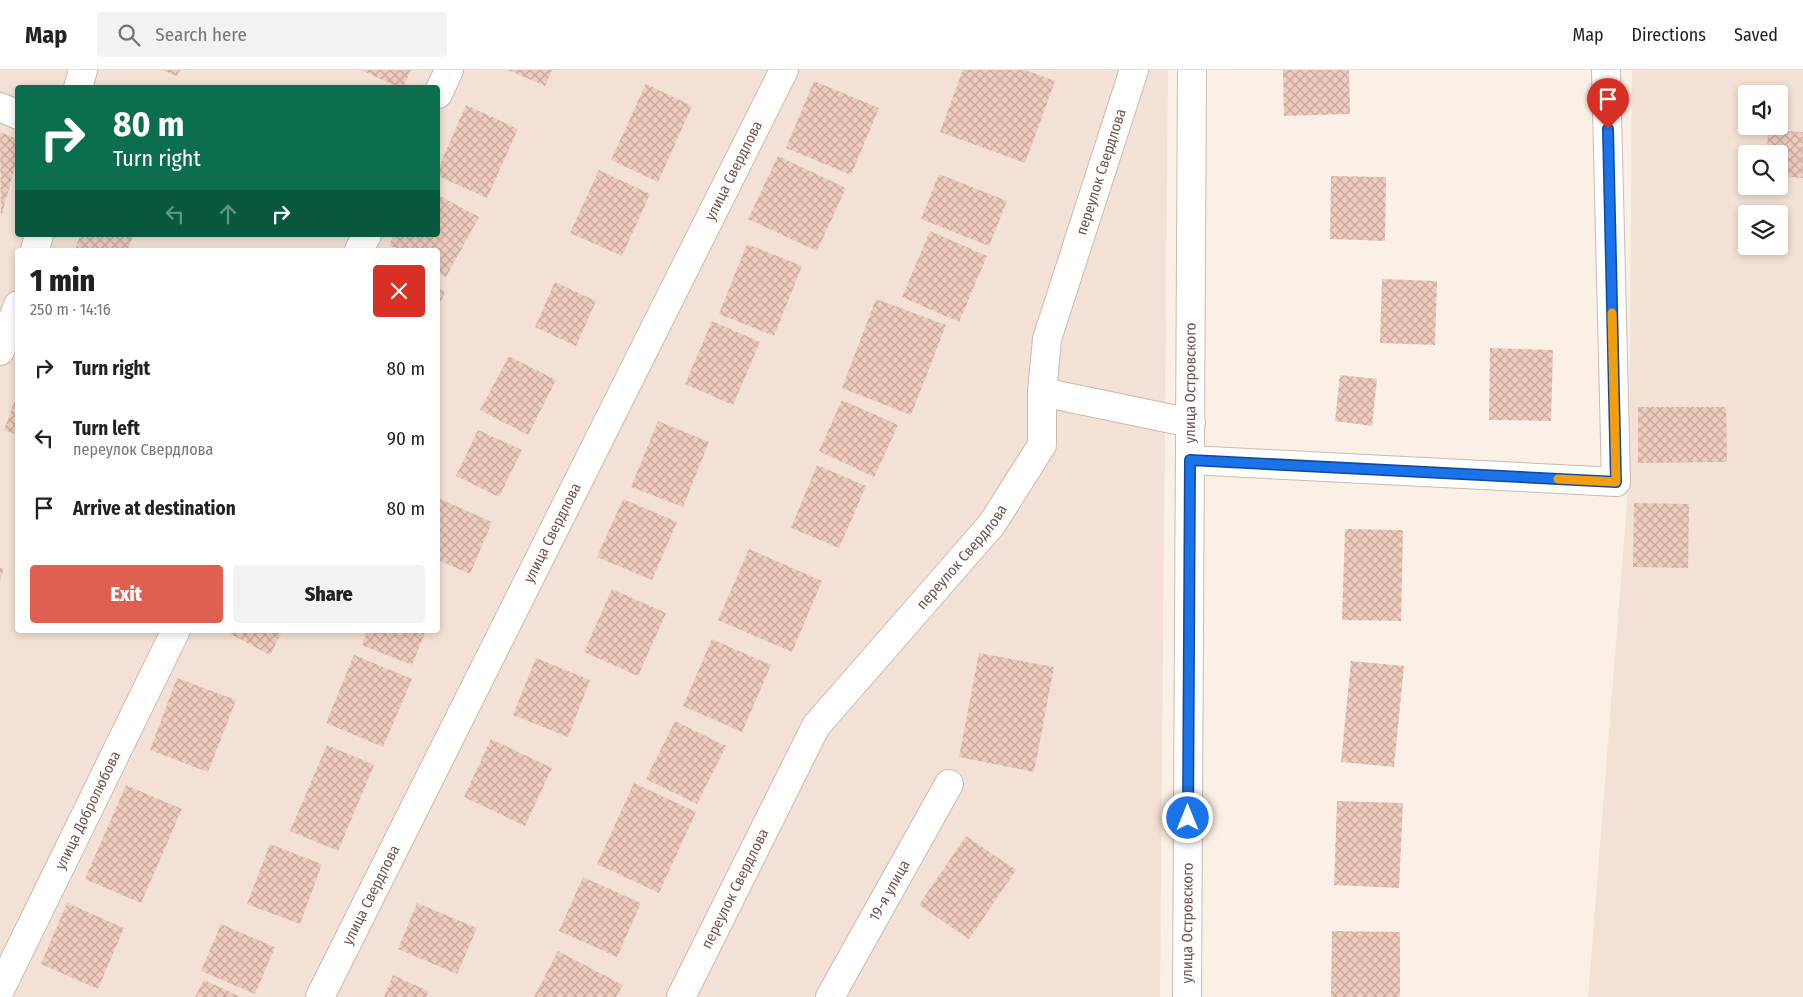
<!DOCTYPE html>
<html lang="en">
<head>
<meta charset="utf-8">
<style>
	:root { --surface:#fff; --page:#f2f2f2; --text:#222; --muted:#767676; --line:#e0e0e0; --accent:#df5f50 }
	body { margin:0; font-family:"Fira Sans Condensed",sans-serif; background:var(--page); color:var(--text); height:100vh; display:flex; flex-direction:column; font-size:19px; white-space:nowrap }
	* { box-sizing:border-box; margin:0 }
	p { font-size:16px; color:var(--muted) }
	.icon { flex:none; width:28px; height:28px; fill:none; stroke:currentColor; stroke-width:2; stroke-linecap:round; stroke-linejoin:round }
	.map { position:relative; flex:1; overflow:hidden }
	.panel { position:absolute; left:15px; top:178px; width:425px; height:385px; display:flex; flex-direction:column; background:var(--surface); border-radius:5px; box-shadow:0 2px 8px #0003 }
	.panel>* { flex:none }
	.banner { position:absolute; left:15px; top:15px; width:425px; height:152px; border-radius:5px; box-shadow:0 2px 8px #0003; background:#0b6e4f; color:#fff; overflow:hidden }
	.tools { position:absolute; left:1738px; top:15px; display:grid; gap:10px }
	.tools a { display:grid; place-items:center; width:50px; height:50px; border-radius:5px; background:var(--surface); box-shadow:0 2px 8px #0003; font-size:25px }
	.pin { position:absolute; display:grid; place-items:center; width:42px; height:42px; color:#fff; margin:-51px -21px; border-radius:50% 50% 50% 0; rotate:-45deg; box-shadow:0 0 5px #0007 }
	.pin .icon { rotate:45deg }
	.me { position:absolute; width:55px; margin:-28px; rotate:0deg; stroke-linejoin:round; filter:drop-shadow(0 0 4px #0008) }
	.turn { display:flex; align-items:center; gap:18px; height:105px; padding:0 15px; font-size:22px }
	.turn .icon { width:65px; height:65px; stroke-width:2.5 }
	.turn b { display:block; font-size:35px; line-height:42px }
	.lanes { display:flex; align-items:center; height:48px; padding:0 15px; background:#0003; justify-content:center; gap:25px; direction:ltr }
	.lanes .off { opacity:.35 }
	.round { display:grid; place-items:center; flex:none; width:52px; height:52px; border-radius:5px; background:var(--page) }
	.head { display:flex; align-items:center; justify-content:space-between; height:85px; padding:0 15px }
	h1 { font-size:30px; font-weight:800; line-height:38px }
	.button { display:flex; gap:10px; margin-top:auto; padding:10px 15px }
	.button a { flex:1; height:58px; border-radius:5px; background:var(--accent); color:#fff; font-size:20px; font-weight:800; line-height:58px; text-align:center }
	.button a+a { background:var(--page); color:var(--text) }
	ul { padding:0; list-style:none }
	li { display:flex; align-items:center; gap:15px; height:70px; padding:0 15px }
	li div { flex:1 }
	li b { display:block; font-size:19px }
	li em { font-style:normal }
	header { display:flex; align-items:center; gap:30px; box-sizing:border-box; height:70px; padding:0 25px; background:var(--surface); border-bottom:1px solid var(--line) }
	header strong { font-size:24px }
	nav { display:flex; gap:28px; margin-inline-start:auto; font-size:18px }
	.search { width:350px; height:45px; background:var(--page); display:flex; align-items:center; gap:12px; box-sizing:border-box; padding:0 18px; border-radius:5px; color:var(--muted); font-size:19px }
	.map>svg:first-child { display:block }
</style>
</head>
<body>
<header>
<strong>Map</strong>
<div class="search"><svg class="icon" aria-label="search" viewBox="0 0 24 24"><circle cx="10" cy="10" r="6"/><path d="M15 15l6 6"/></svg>Search here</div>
<nav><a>Map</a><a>Directions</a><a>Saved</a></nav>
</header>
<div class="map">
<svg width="1803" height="927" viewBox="0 0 1803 927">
	<defs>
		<pattern id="building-cross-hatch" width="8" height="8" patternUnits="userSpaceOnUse" patternTransform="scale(1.25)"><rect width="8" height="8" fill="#efcbbe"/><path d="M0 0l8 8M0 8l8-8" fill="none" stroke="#c6a89c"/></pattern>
	</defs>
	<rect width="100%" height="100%" fill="#fbf0e5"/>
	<g fill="#f2e1d4" fill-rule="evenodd">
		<path d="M0,0H1168L1160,927H0ZM18,18H438V165H18ZM18,180H438V560H18Z"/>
		<path d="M1632,0H1803V927H1588L1629,407ZM1746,24H1779V56H1746ZM1746,84H1779V116H1746ZM1746,144H1779V176H1746Z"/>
	</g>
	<g fill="url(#building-cross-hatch)">
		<path d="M162,0H180L177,6Z"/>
		<path d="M361,0H411L403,18H400Z"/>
		<path d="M508,0H552L545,16Z"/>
		<path d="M963,0H1025L1055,11L1025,93L940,62Z"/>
		<path d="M1283,0H1349L1350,44L1284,46Z"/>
		<path d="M814,11L879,38L851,105L786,78Z"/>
		<path d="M646,14L692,36L658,112L611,90Z"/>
		<path d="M466,35L518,59L487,128L438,106V99Z"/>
		<path d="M1768,60L1803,62V108L1779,106V84H1767Z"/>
		<path d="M0,62L18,69V85L1,148Z"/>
		<path d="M778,86L846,118L817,181L748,149Z"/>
		<path d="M599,100L650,124L622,186L570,163Z"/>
		<path d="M939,104L1007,131L989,176L921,149Z"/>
		<path d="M1331,106L1386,107L1385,171L1330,169Z"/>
		<path d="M438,125L479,147L446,207L438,202V180H398L389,175L394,165H438Z"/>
		<path d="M930,161L987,186L959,252L902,227Z"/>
		<path d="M80,165H133L128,180H75Z"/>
		<path d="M747,174L802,196L774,266L719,244Z"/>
		<path d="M1382,209L1437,211L1435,275L1380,273Z"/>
		<path d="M555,212L596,231L576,276L535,257Z"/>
		<path d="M438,218L445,222L438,237Z"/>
		<path d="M876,229L946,255L911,345L842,318Z"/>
		<path d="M712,251L760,272L733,335L685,314Z"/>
		<path d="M1490,278L1553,280L1551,351L1489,350Z"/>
		<path d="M509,286L556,310L528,365L480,340Z"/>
		<path d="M1340,305L1377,309L1372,356L1335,351Z"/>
		<path d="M17,325H18V365L4,360Z"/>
		<path d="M842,330L898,355L874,407L819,381Z"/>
		<path d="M1638,337H1726L1727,392L1638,393Z"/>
		<path d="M658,351L709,372L683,437L631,417Z"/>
		<path d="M478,360L522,380L499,427L456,406Z"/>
		<path d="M817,395L866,416L839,478L791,458Z"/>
		<path d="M438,428L492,452L470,504L438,490Z"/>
		<path d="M623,429L677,452L652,510L597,487Z"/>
		<path d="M1634,433L1689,434L1688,498L1633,497Z"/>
		<path d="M1345,459L1403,460L1401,551L1342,550Z"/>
		<path d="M749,479L822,511L792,582L718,550Z"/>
		<path d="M0,498L4,499L0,510Z"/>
		<path d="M612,519L666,543L638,606L584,582Z"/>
		<path d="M223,560H283L270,585Z"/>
		<path d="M368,560H426L412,595L362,575Z"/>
		<path d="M712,569L771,595L742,662L683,636Z"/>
		<path d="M979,583L1054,597L1034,702L959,687Z"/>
		<path d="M354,585L412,609L383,677L326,653Z"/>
		<path d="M536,588L590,610L568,667L513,645Z"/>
		<path d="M1351,591L1404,596L1394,697L1341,692Z"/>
		<path d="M177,608L236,630L208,702L150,680Z"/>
		<path d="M675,651L726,676L697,734L646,709Z"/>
		<path d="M491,669L552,698L525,756L464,727Z"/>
		<path d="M327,675L374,695L338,781L290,761Z"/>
		<path d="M634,713L696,742L659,823L597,794Z"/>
		<path d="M126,715L182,739L141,833L85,809Z"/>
		<path d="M1337,731L1403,733L1399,818L1334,815Z"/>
		<path d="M966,766L1016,800L969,869L919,835Z"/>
		<path d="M270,774L322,794L300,854L247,834Z"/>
		<path d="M583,807L641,833L617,887L559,861Z"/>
		<path d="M67,833L124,858L98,919L41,894Z"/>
		<path d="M417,833L477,858L457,904L398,879Z"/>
		<path d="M221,854L275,877L255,924L201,901Z"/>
		<path d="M1332,861L1400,862V927H1331Z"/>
		<path d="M558,881L623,915L616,927H534Z"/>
		<path d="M393,905L428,921L426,927H384Z"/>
		<path d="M204,910L241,927H195Z"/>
	</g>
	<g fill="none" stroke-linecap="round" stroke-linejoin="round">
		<defs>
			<g id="minor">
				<path d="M78,18L83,0"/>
				<path d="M438,24L449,0"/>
				<path d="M0,37L18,45"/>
				<path d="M35,180L39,165"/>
				<path d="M359,180L367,165"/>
				<path d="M0,281L18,235"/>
				<path d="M1042,322L1191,353"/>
				<path d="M1190,390L1616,412L1606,0"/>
				<path id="s1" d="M0,920L176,560"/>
				<path id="s2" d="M320,927L784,0"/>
				<path id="s3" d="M681,927L816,656L992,454L1042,375V322L1047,269L1134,0"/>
				<path id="s4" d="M830,927L949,714"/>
				<path id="s5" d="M1187,927L1192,0"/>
			</g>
		</defs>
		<use href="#minor" stroke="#ceb9af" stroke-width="30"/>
		<use href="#minor" stroke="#fff" stroke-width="28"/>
	</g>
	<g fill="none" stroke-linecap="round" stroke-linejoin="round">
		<defs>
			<path id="route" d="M1188,748L1190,390L1616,412L1608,59"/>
		</defs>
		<use href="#route" stroke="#114b97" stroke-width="12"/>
		<use href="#route" stroke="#1a73e8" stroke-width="9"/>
		<path stroke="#f59e0b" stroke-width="9" d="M1558,409L1616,412L1612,243"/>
	</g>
	<g text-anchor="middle" stroke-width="5" stroke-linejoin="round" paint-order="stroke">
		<g font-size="15" fill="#72554b" stroke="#fef4eb">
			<text dy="5" stroke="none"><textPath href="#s2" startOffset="924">улица Свердлова</textPath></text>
			<text dy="5" stroke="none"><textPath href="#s3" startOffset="946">переулок Свердлова</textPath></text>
			<text dy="5" stroke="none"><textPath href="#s5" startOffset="614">улица Островского</textPath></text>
			<text dy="5" stroke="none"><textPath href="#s2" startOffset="519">улица Свердлова</textPath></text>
			<text dy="5" stroke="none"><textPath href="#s3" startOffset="526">переулок Свердлова</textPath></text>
			<text dy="5" stroke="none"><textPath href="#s1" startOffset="200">улица Добролюбова</textPath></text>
			<text dy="5" stroke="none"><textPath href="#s3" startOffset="121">переулок Свердлова</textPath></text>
			<text dy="5" stroke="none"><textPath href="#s4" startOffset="122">19-я улица</textPath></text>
			<text dy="5" stroke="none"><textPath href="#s2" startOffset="114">улица Свердлова</textPath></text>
			<text dy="5" stroke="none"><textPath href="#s5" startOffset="74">улица Островского</textPath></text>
		</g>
	</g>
</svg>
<div class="tools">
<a><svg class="icon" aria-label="sound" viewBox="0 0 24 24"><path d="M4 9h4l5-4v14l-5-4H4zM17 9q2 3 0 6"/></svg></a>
<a><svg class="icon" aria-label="search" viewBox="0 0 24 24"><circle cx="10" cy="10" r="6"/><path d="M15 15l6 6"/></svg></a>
<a><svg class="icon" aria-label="layers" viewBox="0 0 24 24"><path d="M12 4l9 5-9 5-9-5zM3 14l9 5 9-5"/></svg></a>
</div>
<div class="pin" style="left:1608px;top:59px;background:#d93025"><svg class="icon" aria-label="arrive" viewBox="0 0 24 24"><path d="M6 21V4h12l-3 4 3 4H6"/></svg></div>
<svg class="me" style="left:1188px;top:748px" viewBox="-20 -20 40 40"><circle r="17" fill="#1a73e8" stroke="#fff" stroke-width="3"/><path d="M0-11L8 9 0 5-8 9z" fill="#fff"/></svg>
<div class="banner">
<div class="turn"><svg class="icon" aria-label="right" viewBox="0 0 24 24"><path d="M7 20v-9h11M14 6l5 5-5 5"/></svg><div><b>80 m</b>Turn right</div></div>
<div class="lanes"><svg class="icon off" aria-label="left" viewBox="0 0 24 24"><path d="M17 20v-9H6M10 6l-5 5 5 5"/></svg><svg class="icon off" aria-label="ahead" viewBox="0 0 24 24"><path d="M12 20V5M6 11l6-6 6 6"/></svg><svg class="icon" aria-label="right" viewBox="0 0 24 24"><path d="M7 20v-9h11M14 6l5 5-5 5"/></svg></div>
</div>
<section class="panel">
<div class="head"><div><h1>1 min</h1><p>250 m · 14:16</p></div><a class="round" style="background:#d93025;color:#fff"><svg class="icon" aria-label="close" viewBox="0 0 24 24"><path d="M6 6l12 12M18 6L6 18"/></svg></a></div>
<ul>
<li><svg class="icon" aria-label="right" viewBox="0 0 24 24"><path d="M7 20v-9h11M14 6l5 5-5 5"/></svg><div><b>Turn right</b></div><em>80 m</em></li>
<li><svg class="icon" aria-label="left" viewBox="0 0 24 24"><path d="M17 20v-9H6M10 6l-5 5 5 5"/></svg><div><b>Turn left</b><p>переулок Свердлова</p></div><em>90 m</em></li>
<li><svg class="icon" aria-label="arrive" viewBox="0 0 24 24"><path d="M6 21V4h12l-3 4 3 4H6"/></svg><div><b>Arrive at destination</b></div><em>80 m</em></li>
</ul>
<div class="button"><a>Exit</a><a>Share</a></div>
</section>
</div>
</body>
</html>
